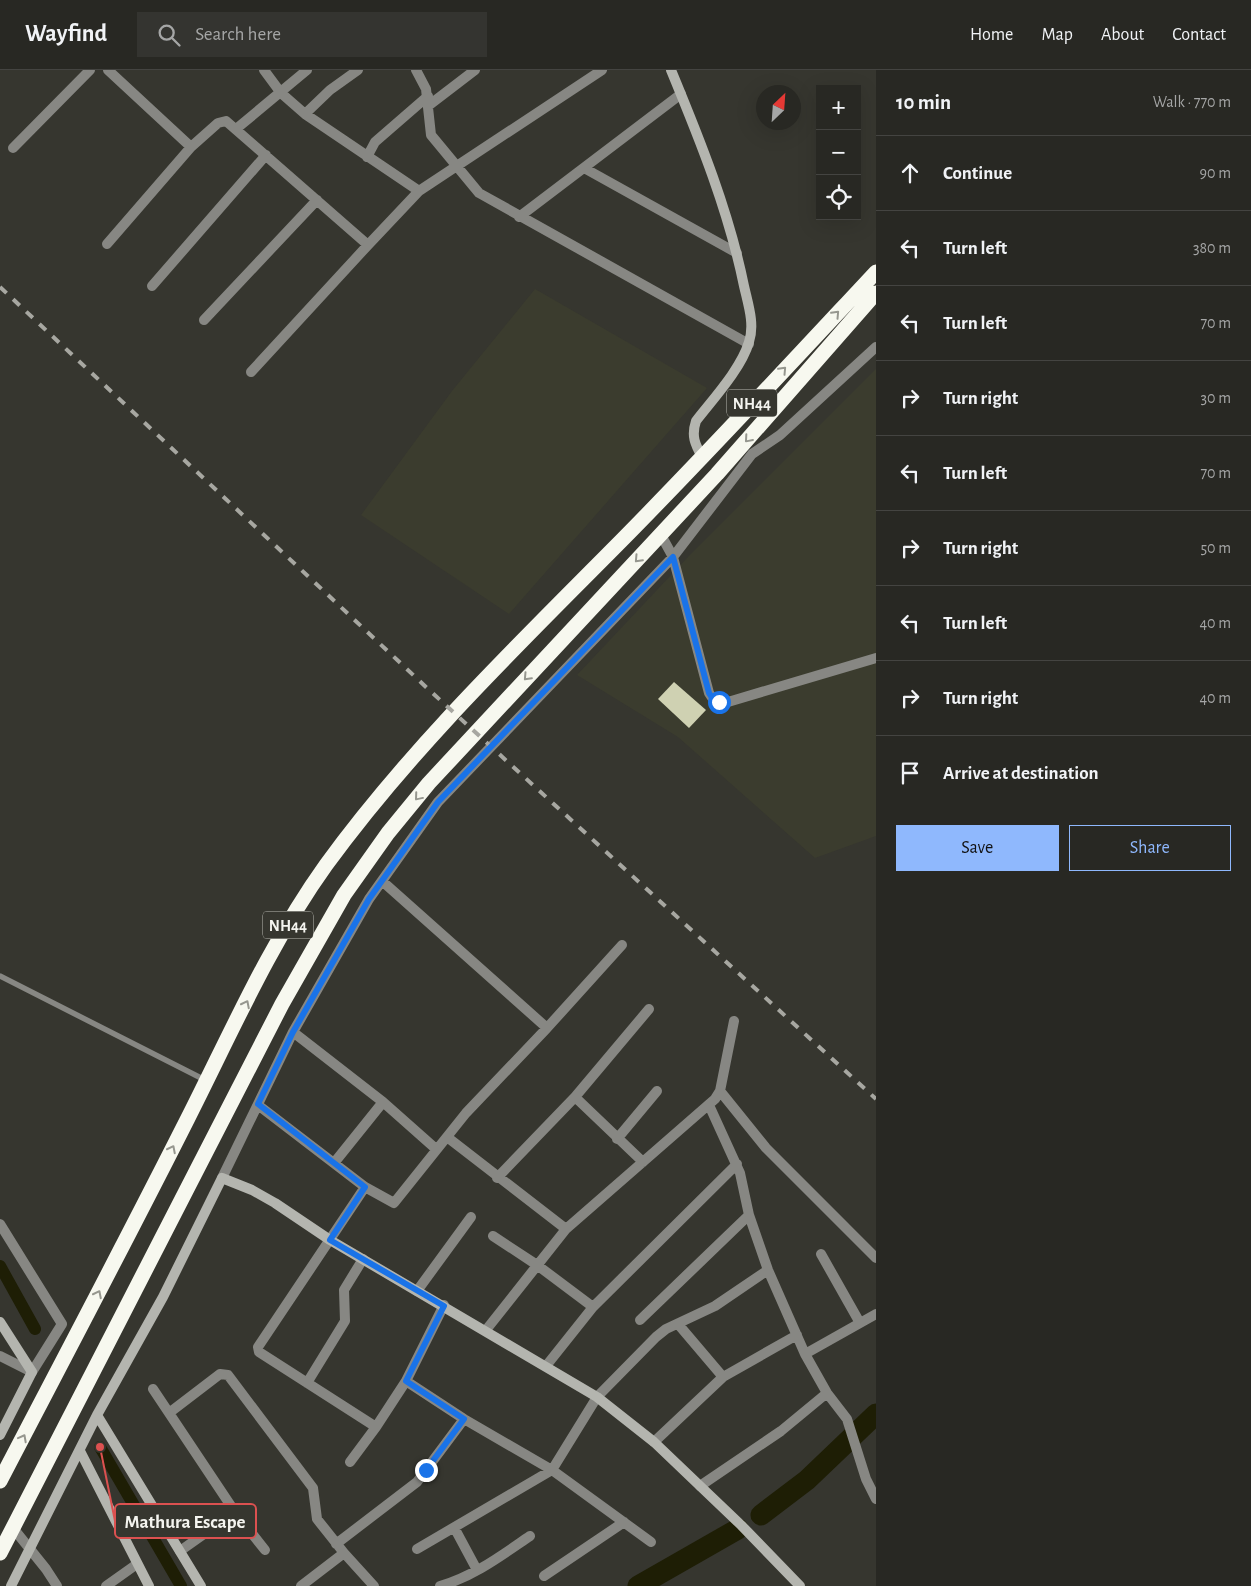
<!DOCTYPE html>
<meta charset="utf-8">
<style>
body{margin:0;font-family:"Alegreya Sans",sans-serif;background:#343430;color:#f1f3f6}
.controls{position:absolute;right:15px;top:15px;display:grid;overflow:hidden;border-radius:0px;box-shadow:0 5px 20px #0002}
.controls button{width:45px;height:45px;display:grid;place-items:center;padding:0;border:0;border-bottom:1px solid #444441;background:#282823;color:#f1f3f6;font:25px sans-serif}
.compass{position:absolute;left:756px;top:15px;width:45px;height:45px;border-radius:50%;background:#282823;box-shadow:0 5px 20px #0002;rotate:25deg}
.stop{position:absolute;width:15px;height:15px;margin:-11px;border:4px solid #1a73e8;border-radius:50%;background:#fff}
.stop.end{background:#1a73e8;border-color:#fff;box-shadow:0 1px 5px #0008}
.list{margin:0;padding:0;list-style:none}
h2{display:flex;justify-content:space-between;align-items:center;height:65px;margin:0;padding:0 20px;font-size:21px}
h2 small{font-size:16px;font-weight:400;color:#a5a6a6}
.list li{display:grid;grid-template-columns:32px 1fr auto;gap:15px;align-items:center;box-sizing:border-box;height:75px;padding:0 20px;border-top:1px solid #444441}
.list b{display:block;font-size:19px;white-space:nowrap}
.list em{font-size:16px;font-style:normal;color:#a5a6a6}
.actions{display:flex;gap:10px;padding:15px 20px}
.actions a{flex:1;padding:11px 0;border:1px solid #8fb8fd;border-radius:0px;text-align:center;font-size:18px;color:#8fb8fd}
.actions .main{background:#8fb8fd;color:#111}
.icon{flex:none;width:28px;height:28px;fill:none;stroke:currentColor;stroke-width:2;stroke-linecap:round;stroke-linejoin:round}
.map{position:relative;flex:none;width:876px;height:1516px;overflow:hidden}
header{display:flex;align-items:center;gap:30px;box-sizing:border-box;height:70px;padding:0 25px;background:#282823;border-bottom:1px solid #444441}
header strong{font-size:24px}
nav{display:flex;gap:28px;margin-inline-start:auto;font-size:18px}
.search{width:350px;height:45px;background:#343430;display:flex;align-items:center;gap:12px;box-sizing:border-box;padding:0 18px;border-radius:0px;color:#a5a6a6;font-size:19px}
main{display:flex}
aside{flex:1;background:#282823}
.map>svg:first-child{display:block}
.built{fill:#3b3c2e}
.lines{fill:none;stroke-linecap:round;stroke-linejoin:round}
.canal{stroke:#1e1e05;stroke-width:12}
.river{stroke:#1e1e05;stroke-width:21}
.building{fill:#cfd1b2}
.lane{stroke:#878783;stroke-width:5.5}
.street{stroke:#878783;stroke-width:10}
.secondary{stroke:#b4b5af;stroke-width:10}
.highway{stroke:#f7f8ef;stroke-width:15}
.rail{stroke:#a7a7a1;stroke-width:4;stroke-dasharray:9 9;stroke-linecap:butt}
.oneway{stroke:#96978f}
.route{stroke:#1a73e8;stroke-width:6}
.labels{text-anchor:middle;stroke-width:5;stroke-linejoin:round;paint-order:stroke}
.shield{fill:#36362f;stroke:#bbbbb5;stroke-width:1}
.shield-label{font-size:16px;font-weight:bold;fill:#f4f4ef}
.leader{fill:none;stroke:#dc5150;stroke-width:2}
.callout-dot{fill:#dc5150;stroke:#36362f;stroke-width:2}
.callout{fill:#36362f;stroke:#dc5150;stroke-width:2}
.callout-label{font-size:19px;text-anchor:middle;font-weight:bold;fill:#f4f4ef}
</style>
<header>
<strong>Wayfind</strong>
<div class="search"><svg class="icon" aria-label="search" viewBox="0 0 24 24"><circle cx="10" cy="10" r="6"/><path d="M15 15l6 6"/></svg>Search here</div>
<nav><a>Home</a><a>Map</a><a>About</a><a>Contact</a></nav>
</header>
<main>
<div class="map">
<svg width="876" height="1516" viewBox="0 0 876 1516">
<rect width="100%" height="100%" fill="#36362f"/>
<path class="built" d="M535,219L707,318L509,544L361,445L452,321Z
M876,299V766L815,788L678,667L577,605L688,487Z"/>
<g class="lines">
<path class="canal" d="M0,1196L35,1259
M100,1377L181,1516"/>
<path class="river" d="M761,1445L807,1410L876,1344
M638,1516L738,1459"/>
</g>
<path class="building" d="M674,612L706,640L689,658L658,629Z"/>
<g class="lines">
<path class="lane" d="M0,906L205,1010"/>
<path class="street" d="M108,0L191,77L218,53L226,51L368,175L419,121L602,0
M264,0L281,23L305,44L419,121
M416,0L426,19L431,65L479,123L749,274
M428,36L475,0
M305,44L330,20L358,0
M236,59L307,0
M13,78L90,0
M367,87L375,72L428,26
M584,98L737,183
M519,147L681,24
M107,174L191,77
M152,216L266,85
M204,250L317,130
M251,302L368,175
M661,465L673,487L709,623L713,629L728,632L876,588
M382,811L547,958
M293,962L383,1032L436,1079
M720,1021L766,1078L876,1188
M575,1027L643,1092
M258,1035L365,1117L394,1133L466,1043L547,958L622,875
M709,1035L740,1103L749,1145L768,1200L805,1284L827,1323L847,1349L866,1409L876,1429
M447,1067L566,1159
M617,1069L657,1021
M334,1093L383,1032
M222,1108L293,962L369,829L438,732L673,487L752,384L780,365L876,277
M497,1108L575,1027L649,939
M365,1117L258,1277L259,1282L376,1357
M0,1154L62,1254L32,1302L0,1286
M493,1166L537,1195L593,1237
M821,1184L860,1253
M417,1221L471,1147
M640,1250L749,1145
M678,1254L723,1307
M486,1260L566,1159L715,1029L720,1021L734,951
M805,1284L876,1244
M546,1296L593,1237L737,1094
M406,1311L464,1349L552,1400L651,1472
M307,1313L345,1251L344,1220L363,1189
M153,1319L235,1442L265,1480
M169,1343L220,1304L228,1305L313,1418L317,1449L344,1483L374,1516
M654,1372L723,1307L797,1265
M350,1392L376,1357L406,1311L444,1235
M700,1416L781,1361L827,1323
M13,1458L46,1499L57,1516
M455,1459L477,1500
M336,1474L417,1412L464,1349
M417,1479L552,1400L597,1327L656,1267L666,1259L715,1236L768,1200
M180,1481L235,1442
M544,1506L624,1452
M106,1516L137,1494
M301,1516L344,1483
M440,1516C473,1507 502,1485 530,1466"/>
<path class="secondary" d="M671,0C700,70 729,142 744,216C748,234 755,254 749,272C741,299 713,329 696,351C691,366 695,374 702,387
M0,1252L32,1302L0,1365
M97,1345L201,1516
M80,1381L149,1516
M11,1516L97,1345L163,1227L222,1108L252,1120L275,1133L330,1170L597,1327L654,1372L741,1455L800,1516"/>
<path class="highway" d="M0,1411C63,1290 127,1169 188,1048C231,963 270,873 326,795C412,677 518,575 621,471C708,383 792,292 876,202
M0,1483L282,934L344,825L388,763L429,713L717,404L876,223"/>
<path class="rail" d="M0,217L427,618L876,1029"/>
</g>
<defs><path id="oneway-chevron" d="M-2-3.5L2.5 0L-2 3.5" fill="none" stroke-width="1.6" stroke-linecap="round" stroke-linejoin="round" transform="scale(1.25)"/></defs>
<g class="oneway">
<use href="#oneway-chevron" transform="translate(836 244) rotate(-47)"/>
<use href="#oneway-chevron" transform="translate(783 300) rotate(-47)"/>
<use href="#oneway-chevron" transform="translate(748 369) rotate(131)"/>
<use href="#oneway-chevron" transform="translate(638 489) rotate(133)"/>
<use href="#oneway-chevron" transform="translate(527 607) rotate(133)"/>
<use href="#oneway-chevron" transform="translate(418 727) rotate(130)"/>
<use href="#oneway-chevron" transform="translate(246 934) rotate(-63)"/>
<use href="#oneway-chevron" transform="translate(172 1079) rotate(-63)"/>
<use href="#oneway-chevron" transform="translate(98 1224) rotate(-63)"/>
<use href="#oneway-chevron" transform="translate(23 1368) rotate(-62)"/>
</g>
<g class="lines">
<path class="route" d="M426,1400L464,1349L406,1311L444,1236L330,1170L365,1117L258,1034L293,962L369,829L438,732L673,487L709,623L713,629L719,632"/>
</g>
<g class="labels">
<g class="shield">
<rect x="727" y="319.5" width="50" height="27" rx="4"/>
<rect x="263" y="841.5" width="50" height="27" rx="4"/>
</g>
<g class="shield-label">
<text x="752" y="339">NH44</text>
<text x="288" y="861">NH44</text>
</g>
</g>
<path class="leader" d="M100 1377L115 1451"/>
<circle class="callout-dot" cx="100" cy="1377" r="5"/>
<rect class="callout" x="115" y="1434" width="141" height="34" rx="5"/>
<g class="callout-label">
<text x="185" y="1458">Mathura Escape</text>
</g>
</svg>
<div class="controls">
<button>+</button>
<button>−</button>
<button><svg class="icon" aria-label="locate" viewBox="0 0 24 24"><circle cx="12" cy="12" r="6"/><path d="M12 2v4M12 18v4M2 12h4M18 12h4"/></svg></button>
</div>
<svg class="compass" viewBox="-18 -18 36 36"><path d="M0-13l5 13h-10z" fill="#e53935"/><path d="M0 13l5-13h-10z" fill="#a5a6a6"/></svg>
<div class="stop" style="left:719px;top:632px"></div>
<div class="stop end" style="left:426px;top:1400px"></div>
</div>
<aside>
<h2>10 min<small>Walk · 770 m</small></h2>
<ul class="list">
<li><svg class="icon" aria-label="ahead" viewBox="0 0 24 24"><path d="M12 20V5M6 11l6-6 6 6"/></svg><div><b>Continue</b></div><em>90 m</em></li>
<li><svg class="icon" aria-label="left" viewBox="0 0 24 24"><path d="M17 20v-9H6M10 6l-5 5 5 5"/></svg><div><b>Turn left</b></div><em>380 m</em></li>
<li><svg class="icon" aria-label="left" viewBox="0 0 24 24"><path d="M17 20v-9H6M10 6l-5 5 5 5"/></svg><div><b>Turn left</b></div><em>70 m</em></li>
<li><svg class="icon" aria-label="right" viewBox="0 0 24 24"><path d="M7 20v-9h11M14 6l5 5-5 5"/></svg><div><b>Turn right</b></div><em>30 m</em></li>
<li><svg class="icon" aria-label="left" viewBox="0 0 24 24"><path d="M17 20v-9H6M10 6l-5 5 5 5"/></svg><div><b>Turn left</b></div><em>70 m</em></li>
<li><svg class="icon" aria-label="right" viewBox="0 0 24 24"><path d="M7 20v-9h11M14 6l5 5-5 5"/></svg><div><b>Turn right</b></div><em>50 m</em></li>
<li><svg class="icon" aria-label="left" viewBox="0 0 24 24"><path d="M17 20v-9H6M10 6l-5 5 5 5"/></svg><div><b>Turn left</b></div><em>40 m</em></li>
<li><svg class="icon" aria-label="right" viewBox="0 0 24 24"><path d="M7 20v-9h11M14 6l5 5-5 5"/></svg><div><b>Turn right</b></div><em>40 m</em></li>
<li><svg class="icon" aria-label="arrive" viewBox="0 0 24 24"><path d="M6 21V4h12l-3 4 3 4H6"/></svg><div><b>Arrive at destination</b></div></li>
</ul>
<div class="actions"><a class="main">Save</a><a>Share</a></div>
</aside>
</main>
